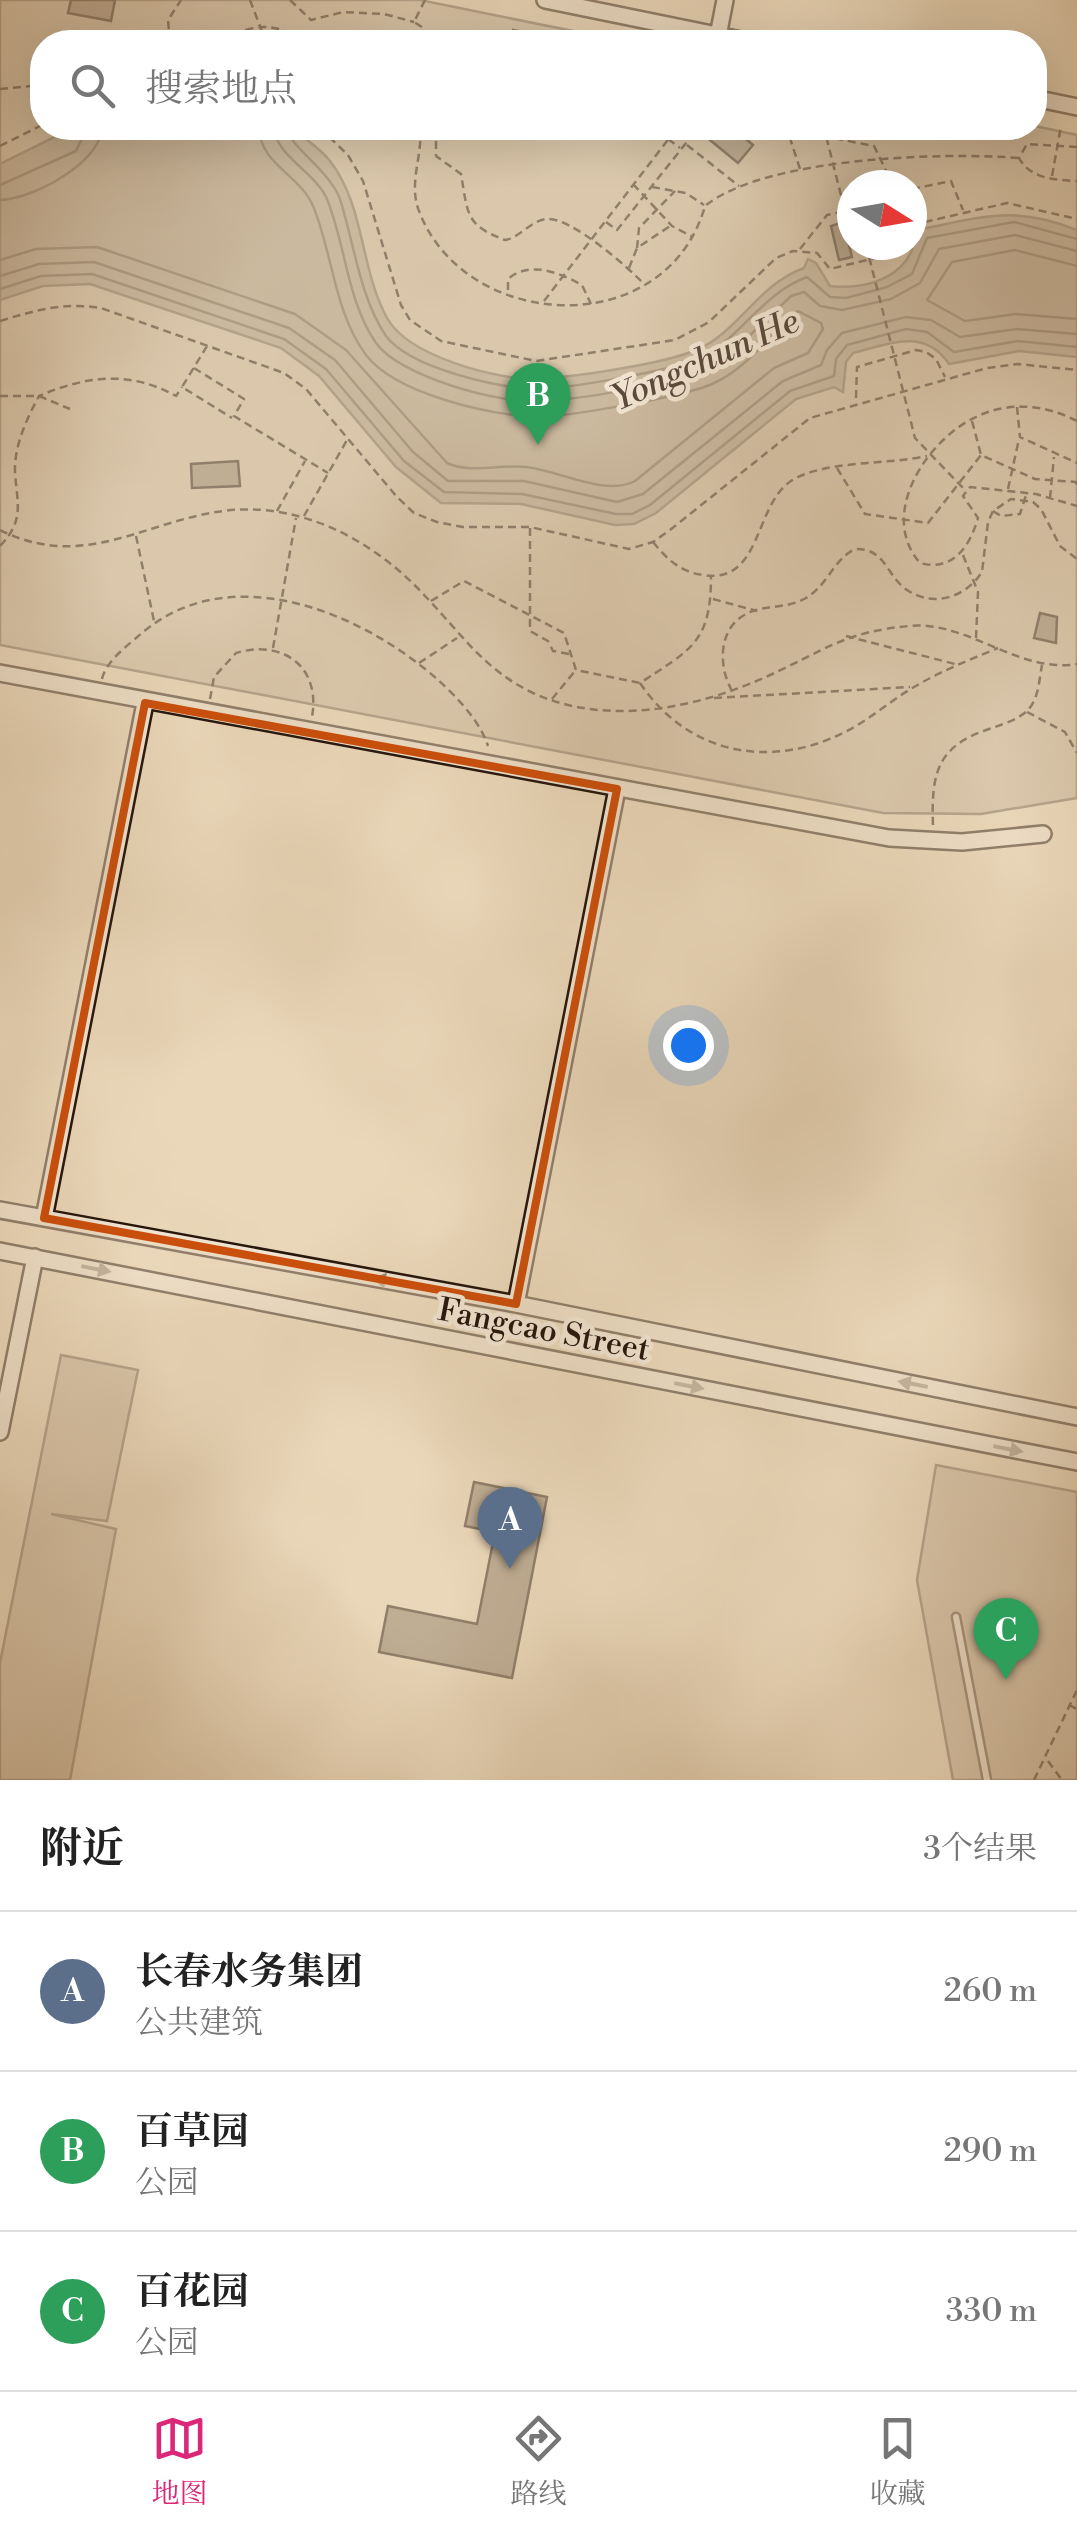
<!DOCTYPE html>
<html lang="zh">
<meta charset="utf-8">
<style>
body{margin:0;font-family:"Libre Bodoni","Noto Serif SC",serif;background:#f2f2f2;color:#222}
.compass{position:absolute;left:837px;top:170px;width:90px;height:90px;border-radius:50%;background:#fff;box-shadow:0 10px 40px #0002;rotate:101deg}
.you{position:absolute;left:688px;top:1045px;width:35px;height:35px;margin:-25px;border:8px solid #fff;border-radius:50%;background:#1a73e8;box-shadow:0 0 0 15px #1a73e833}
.badge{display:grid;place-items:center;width:65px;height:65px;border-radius:50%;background:#db2777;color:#fff;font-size:32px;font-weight:700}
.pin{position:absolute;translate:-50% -82px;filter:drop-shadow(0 2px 5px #0008)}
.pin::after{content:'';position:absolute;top:52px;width:35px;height:30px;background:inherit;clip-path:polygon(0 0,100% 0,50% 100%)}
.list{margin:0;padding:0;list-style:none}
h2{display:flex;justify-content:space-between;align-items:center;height:130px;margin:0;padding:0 40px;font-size:42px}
h2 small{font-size:32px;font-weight:400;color:#767676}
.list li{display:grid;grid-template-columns:65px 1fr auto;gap:30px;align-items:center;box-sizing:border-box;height:160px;padding:0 40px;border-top:2px solid #e0e0e0}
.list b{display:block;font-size:38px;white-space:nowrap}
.list p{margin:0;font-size:32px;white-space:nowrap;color:#767676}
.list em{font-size:32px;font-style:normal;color:#767676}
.icon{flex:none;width:55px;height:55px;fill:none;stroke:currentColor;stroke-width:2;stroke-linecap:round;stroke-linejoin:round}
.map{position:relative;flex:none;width:1077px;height:1780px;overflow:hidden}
.search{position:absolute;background:#fff;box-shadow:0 10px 40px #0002;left:30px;right:30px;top:30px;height:110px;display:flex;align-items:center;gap:25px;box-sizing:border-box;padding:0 35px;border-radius:40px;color:#767676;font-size:38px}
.sheet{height:610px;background:#fff}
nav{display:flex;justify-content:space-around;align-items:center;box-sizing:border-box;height:140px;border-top:2px solid #e0e0e0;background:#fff;font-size:28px;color:#767676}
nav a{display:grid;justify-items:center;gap:5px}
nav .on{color:#db2777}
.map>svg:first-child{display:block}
.green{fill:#c9b69c;stroke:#786654;stroke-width:2.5;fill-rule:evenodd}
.water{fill:#a7957e;stroke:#736250;stroke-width:2.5}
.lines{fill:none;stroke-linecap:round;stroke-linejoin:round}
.shore{stroke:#665645;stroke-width:2.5}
.building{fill:#8c7a66;stroke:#26160c;stroke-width:2.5}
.lane-casing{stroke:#574637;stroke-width:11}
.secondary-casing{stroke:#26160c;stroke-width:20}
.path{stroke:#26160c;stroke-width:2.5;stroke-dasharray:8 5;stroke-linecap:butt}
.lane{stroke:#f1e5d2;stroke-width:6}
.secondary{stroke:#f1e5d2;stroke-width:15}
.path-bridge{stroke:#26160c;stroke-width:2.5;stroke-dasharray:8 5;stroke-linecap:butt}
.oneway{fill:#968879}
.marked{fill:none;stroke:#cb4f0c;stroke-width:8;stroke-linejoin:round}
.labels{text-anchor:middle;stroke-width:9;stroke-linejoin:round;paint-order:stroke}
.street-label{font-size:32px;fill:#26160c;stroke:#f1e5d2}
.water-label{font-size:35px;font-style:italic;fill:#5a493a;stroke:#f1e5d2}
</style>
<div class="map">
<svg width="1077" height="1780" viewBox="0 0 1077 1780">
<rect width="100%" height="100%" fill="#ead7b9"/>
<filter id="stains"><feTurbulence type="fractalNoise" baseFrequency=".002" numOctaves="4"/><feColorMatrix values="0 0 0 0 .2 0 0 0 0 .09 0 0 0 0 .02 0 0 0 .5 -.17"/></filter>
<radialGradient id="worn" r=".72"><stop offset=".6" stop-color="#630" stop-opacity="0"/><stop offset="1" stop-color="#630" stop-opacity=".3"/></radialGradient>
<path class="green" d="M0,0H420L627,42H42V128L1035,126L1077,135V798L981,814L883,813L0,645ZM852,185H912V245H852Z
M61,1355L138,1370L107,1521L51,1514L116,1529L70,1780H0V1663Z
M936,1465L1077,1492V1780H953L917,1580Z"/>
<path class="water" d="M73,128L295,130C306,140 321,149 330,161C365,206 360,269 387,318C408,356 496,380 538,379C573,377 664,364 696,350C738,333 757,285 804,268L808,259L816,263L830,286C869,291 916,274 915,230C982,218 1011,204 1077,230V357L1019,351L949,364C924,327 889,344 853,353L846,362L843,392L834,387L796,399L656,513L634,524L615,525L521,504L441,503L396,467L319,376L281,348L90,284L43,286L0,300V164Z"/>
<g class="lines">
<path class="shore" d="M274,128C276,156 315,172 327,199C346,246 347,301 376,343C399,376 499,404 538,401C588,399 656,386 703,371L725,359L791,296L804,292L820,306L842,310L891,299L920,283L939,249L1015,235L1077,251
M287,128C288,145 330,171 340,199C354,243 360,298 386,336C410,368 495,387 534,389C567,390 666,370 699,360C740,338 763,293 807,277L830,297L846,298L887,287L912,274L927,238L1014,222L1077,239
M0,185L76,151L87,128
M0,200C33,199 100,163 102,128
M0,260L36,249L97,247L295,314L346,350L447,463C471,474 500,464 526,467C558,470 606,497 635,481L774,368L808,353L823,329L821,323L798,311C770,334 747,369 712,384C686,396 562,418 534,417C487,414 396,394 366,355C334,312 333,254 313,206C300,175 260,164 259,128
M1077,266L1015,250L952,262L927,300L965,321L1016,314L1077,319
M0,276L39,264L94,262L289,328L335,360L413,452L448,481H524L617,502L643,494L783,381L821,365L827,350L842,333L906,317L931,320L960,337L1017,329L1077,334
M0,289L41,276L92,274L284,339L326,369L404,461L444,492L522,494L616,514H632L650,505L790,391L834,376L836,359L847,345L906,329L927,332L954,352L1018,341L1077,347"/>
</g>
<path class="building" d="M71,0H115L111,21L68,13Z
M513,30L550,37V42H510Z
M721,128H733L753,145L738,163L710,140Z
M843,222L852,257L839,260L831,226Z
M238,461L240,486L192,488L191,464Z
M1040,613L1057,617L1056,643L1034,638Z
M474,1482L547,1497L512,1678L379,1652L388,1606L477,1624L495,1532L465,1526Z"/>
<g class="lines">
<defs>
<path id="lane" d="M956,1617L987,1780"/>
<path id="secondary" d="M545,0L751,42
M718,36L725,0
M1034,98L1077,107
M0,673L889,838L962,842L1043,834
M0,1210L516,1304L1077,1417
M44,1218L145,703
M0,1251L1077,1462
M516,1304L617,789
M0,1432L35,1257"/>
</defs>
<use href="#lane" class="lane-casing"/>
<use href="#secondary" class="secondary-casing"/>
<path class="path" d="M250,0L266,42
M290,0L311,20L343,12L384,14L414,22
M425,0L414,22L425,29L431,42
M170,42L168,20L181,0
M240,42L246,30C268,23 287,29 304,42
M0,89L42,85
M320,128L348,155L363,181L401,305L410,320L441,341L536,361L675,340L709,322L776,258L793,251L817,253L830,269L908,250L909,245
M420,128C423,156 408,183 419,211C465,332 666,343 705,206C765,157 944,152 1019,158
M436,128V156L461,174C468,214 465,225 505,240C521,237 531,220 547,219C571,217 628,267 645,285
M668,139L680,148
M687,145L739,186
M0,146L42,125
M1077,147L1027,144L1019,158C1030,179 1056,180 1077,181
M800,169L787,129L874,146L893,185
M1052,176L1061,126
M633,184L672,226L693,237
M652,187L686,193L704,205
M912,189L951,181L963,210
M606,222L617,230L698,128
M912,225L1007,203L1077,219
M866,245L915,438L964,489
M637,248L639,228L675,191
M800,249L827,215L845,211L824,128
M629,268L637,248L670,226
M508,290V279C530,260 560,273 582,285L591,304
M544,301L677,128
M0,321C36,310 64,302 101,308L284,373L306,389L397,497L414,513L437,522L463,527H530L629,549L653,542L670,530L810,418L987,368L1018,364L1077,370
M207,346L182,387L232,418
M194,368L244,399L234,416L328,473
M0,396H39L70,409
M856,398L857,367L916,350L926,352L936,359L945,377
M1017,407L1020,437L1077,463
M972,421L981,455L1035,479L1076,482L1077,490
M1077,421C1046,405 1011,401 978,416C928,438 877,514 920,563C953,572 970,546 978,518L963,496L970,487L1036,494L1077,506
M837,468L865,514L928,523L981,455
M1008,489L1019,439
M1050,498L1054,457
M277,511L305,461
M993,511L1001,516L1020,514L1026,495
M304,516L347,440
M530,528V631L548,641L553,651L569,654
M0,530C100,580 169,497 272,511C333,519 387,554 427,598C463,636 485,670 533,693C607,727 698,708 768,676C825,650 844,632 909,626C967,620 1019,674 1077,664
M136,536L154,621
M653,542C667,559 680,572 703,575C762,585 754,505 791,481C824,460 887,465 927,456
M0,546C25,520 17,504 15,472C14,446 27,418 39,396C86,376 129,370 176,396L182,387
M963,555L978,592L976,639
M713,599L757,611
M431,601L464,581L564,633L576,670L640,683C690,650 711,643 711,577
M846,636L955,664
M273,648L296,518
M419,663L457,638
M102,679C106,661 128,645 142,633C230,558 361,612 437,679C456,696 480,721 488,746
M640,683C687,753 768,770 843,733C868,721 890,701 914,687C941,671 969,660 998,648
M714,698L910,687
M210,699L214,677L236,653C282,639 321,666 312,717
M552,699L575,671
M1027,712L1065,732L1077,753
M933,825C931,771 938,745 992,728C1004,724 1019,719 1028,710C1039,698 1039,680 1042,665
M1069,1705L1077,1709
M1048,1761L1062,1780
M1034,1780L1077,1690"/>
<use href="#lane" class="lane"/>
<use href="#secondary" class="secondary"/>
<path class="path-bridge" d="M732,691C717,664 718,623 753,611C771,605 789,608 806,598C828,585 833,560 855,549C886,548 886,576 907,590C934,608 966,597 982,572L988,522L993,511L1011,499L1033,502L1041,509L1060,546L1077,559"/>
</g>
<defs><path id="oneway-solid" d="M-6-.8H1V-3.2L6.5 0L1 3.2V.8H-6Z" transform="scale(2.5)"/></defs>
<g class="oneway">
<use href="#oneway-solid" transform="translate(96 1269) rotate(11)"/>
<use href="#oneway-solid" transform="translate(388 1281) rotate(-170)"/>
<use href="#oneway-solid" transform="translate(913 1384) rotate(-169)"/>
<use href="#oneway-solid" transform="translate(689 1386) rotate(11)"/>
<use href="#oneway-solid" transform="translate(1008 1449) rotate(11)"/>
</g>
<path d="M0 0H1077V1780H0ZM145,703L617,789L516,1304L44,1218Z" fill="#ead7b9" fill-opacity=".55" fill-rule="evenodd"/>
<path class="marked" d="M145,703L617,789L516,1304L44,1218Z"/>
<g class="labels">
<g class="street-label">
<text transform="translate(544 1329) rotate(11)" y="11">Fangcao Street</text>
</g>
<g class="water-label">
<text transform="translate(705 359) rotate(-24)" y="12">Yongchun He</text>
</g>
</g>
<rect width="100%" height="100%" filter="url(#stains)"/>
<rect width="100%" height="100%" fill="url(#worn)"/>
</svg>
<svg class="compass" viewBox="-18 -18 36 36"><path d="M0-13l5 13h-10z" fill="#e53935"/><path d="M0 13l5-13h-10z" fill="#767676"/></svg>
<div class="you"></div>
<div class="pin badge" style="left:510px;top:1569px;background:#5c6f8a">A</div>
<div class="pin badge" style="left:538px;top:445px;background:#2e9e5b">B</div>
<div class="pin badge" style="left:1006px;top:1680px;background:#2e9e5b">C</div>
<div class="search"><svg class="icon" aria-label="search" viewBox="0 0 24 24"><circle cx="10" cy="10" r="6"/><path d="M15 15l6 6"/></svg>搜索地点</div>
</div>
<section class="sheet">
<h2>附近<small>3个结果</small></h2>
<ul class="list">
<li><span class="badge" style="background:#5c6f8a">A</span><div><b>长春水务集团</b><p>公共建筑</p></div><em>260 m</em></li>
<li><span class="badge" style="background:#2e9e5b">B</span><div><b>百草园</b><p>公园</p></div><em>290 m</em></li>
<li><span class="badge" style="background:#2e9e5b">C</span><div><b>百花园</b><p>公园</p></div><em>330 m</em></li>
</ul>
</section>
<nav>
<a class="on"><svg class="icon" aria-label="map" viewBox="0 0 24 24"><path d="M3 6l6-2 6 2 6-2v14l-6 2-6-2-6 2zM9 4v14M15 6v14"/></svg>地图</a>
<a><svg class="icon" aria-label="directions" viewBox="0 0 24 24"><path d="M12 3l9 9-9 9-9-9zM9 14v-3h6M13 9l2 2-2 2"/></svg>路线</a>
<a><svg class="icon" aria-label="saved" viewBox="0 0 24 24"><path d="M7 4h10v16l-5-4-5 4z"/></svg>收藏</a>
</nav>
